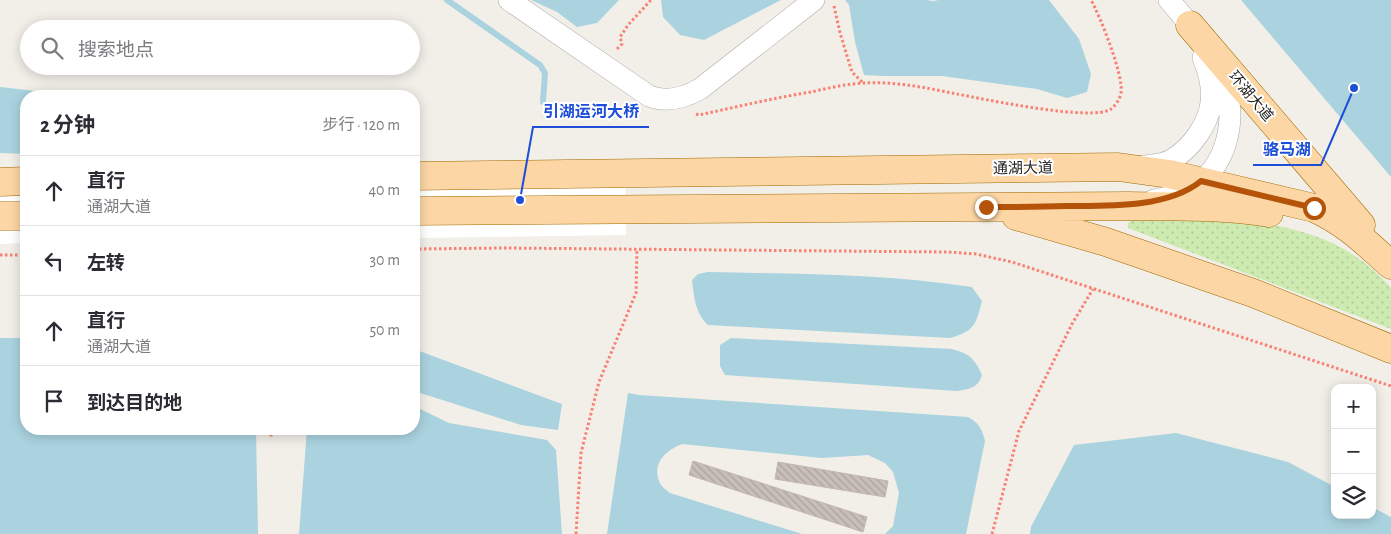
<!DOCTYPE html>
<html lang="zh">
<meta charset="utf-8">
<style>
body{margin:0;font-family:"Alegreya Sans","Noto Sans SC",sans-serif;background:#f7f7f7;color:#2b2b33}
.controls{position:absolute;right:15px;bottom:15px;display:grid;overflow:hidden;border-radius:10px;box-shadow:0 2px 12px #0003}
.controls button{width:45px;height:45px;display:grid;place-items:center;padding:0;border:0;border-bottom:1px solid #e1e1e2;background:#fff;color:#2b2b33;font:25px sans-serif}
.stop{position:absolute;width:15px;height:15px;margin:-11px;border:4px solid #b45309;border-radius:50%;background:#fff}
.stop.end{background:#b45309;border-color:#fff;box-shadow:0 1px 5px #0008}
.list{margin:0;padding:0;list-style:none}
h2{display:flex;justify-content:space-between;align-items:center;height:65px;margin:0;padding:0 20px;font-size:21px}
h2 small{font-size:16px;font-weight:400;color:#7c7c81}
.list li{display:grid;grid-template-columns:32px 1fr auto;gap:15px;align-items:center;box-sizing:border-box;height:70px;padding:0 20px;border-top:1px solid #e1e1e2}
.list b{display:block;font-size:19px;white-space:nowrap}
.list p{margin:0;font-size:16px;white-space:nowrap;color:#7c7c81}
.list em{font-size:16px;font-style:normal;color:#7c7c81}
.icon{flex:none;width:28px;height:28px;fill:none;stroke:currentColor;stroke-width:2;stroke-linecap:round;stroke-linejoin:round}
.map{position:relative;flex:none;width:1391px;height:534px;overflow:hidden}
.search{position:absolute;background:#fff;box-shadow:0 2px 12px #0003;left:20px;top:20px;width:400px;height:55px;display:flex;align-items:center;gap:12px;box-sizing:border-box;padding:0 18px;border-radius:28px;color:#7c7c81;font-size:19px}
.panel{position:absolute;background:#fff;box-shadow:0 2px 12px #0003;left:20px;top:90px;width:400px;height:345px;border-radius:20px}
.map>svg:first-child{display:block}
.grass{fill:url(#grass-dots)}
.water{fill:#aad3df}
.pier{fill:#fff}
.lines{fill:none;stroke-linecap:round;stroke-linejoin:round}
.stream{stroke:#aad3df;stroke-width:6}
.building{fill:url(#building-back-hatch);stroke:#c4b6ab}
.minor-casing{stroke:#a9a9a9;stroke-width:22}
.major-casing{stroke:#a06b00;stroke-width:29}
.path{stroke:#fa8072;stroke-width:3;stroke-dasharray:2.5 2.5;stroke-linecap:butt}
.minor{stroke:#fff;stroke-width:21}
.major{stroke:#fcd6a4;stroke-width:28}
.route{stroke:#b45309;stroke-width:6}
.labels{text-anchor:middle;stroke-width:4;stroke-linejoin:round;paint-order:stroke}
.street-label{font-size:15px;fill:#222;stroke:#fff}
.leader{fill:none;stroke:#1d4ed8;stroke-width:2}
.callout-dot{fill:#1d4ed8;stroke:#fff;stroke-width:2}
.callout-label{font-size:16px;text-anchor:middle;font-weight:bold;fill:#1d4ed8;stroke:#fff;stroke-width:4;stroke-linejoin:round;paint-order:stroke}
</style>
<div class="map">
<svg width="1391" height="534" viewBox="0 0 1391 534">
<defs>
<pattern id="grass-dots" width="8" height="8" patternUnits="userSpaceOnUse" patternTransform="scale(1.25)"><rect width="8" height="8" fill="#cdebb0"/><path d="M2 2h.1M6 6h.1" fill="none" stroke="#b0c997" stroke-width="1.8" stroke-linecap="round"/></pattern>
<pattern id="building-back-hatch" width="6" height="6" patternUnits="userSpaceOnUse" patternTransform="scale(1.25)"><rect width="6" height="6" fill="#c7bfb8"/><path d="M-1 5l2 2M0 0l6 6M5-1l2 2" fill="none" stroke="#aba49e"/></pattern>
</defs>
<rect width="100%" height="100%" fill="#f2efe9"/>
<path class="grass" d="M1134,219C1225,219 1326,212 1391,288V329L1128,228V223Z"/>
<path class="water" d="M531,0H619L597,23L577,27L557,12Z
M661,0H781L704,40L680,35L663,17Z
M845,0H926L933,1L939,0H1049L1079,39L1091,74L1087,92L1067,98L1037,89L942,76H884L864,75L855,42L849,5Z
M1241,0H1391V177Z
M0,87L81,96H26V154L0,153Z
M708,272C796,274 885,274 972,287L982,301C976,324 975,331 950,338L708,325C695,313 694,297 692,280L698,274Z
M0,338H26V429H256L258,534H0Z
M731,338L952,349C969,354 974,357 982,375C978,388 970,389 957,391L725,375L720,366V345Z
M414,349L562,404L558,430L521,425L414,391Z
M628,393L639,395L968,417C979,423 982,429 985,441L966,534H885L893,526L899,493L893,472L885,463L868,455L822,458L682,444C667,450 652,462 659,481C660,485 666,490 670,493L802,534H607Z
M414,406L449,423L547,440L556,450L562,534H299L307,429H414Z
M1176,433L1288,462L1335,487V515H1372V507L1391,517V534H1030L1031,527L1074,445Z"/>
<path class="pier" d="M625,163L626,235L414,238V165Z
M0,170H26V243L0,244Z"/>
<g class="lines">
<path class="stream" d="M447,0L540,65L545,73L543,102"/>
</g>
<path class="building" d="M693,461L867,517L863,532L689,475Z
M778,462L888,481L885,497L775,479Z"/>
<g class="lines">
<defs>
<path id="minor" d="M509,0L649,96C667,103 684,98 700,89L814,0
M1169,0L1190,25L1198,37
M1143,166C1153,165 1164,165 1173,159C1191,148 1208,125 1211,103C1213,88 1209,72 1203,58
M1154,200C1168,197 1183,195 1194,187C1234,160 1240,101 1215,62"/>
<path id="major" d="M1190,25L1361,225
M414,176L1118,167L1169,174L1314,208C1347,223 1365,242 1391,265
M0,182L26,181
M414,211L1128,206C1175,207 1223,205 1269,213
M0,216H26
M1016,216L1106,242L1253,293L1391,349"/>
</defs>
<use href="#minor" class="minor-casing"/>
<use href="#major" class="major-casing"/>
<path class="path" d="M834,6L840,33L852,72L863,83
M617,49L622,44L620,37L628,25L651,0
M696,114L699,115C736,107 774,98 811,92C828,88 846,84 863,83C895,81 927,88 957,94C983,99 1093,122 1111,109C1115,106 1120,99 1121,93C1124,76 1100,16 1091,0
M414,249L504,248L948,252L976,254L1012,262L1391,386
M0,255H26
M271,429V439
M576,534L581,453L599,382L636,293L637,249
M992,534L1019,431L1072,324L1093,289"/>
<use href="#minor" class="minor"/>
<use href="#major" class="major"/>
</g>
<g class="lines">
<path class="route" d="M986,207C1013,207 1040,207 1067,206C1108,206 1168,208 1201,181L1314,208"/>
</g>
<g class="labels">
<g class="street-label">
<text transform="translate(1251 96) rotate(50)" y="5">环湖大道</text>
<text transform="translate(1023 168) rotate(-1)" y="5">通湖大道</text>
</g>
</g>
<path class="leader" d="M520 200L533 127H649M1354 88L1321 165H1253"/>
<g class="callout-dot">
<circle cx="520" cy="200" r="5"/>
<circle cx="1354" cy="88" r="5"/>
</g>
<g class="callout-label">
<text x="591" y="117">引湖运河大桥</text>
<text x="1287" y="155">骆马湖</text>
</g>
</svg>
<div class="controls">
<button>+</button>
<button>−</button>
<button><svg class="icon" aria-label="layers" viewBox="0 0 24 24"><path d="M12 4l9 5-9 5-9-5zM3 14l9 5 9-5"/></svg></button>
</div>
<div class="stop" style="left:1314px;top:208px"></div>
<div class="stop end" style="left:986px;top:207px"></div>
<div class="search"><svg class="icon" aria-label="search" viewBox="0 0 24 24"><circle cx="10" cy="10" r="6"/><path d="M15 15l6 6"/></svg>搜索地点</div>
<section class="panel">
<h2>2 分钟<small>步行 · 120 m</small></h2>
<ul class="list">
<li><svg class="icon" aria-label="ahead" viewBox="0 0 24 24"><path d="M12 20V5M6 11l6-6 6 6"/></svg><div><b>直行</b><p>通湖大道</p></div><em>40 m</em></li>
<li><svg class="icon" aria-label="left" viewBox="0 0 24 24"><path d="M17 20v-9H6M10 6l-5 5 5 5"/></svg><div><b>左转</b></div><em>30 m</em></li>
<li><svg class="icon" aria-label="ahead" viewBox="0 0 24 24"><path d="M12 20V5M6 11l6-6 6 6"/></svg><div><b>直行</b><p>通湖大道</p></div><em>50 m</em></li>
<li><svg class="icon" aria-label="arrive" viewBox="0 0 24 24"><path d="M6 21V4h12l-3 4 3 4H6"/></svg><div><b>到达目的地</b></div></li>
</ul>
</section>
</div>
